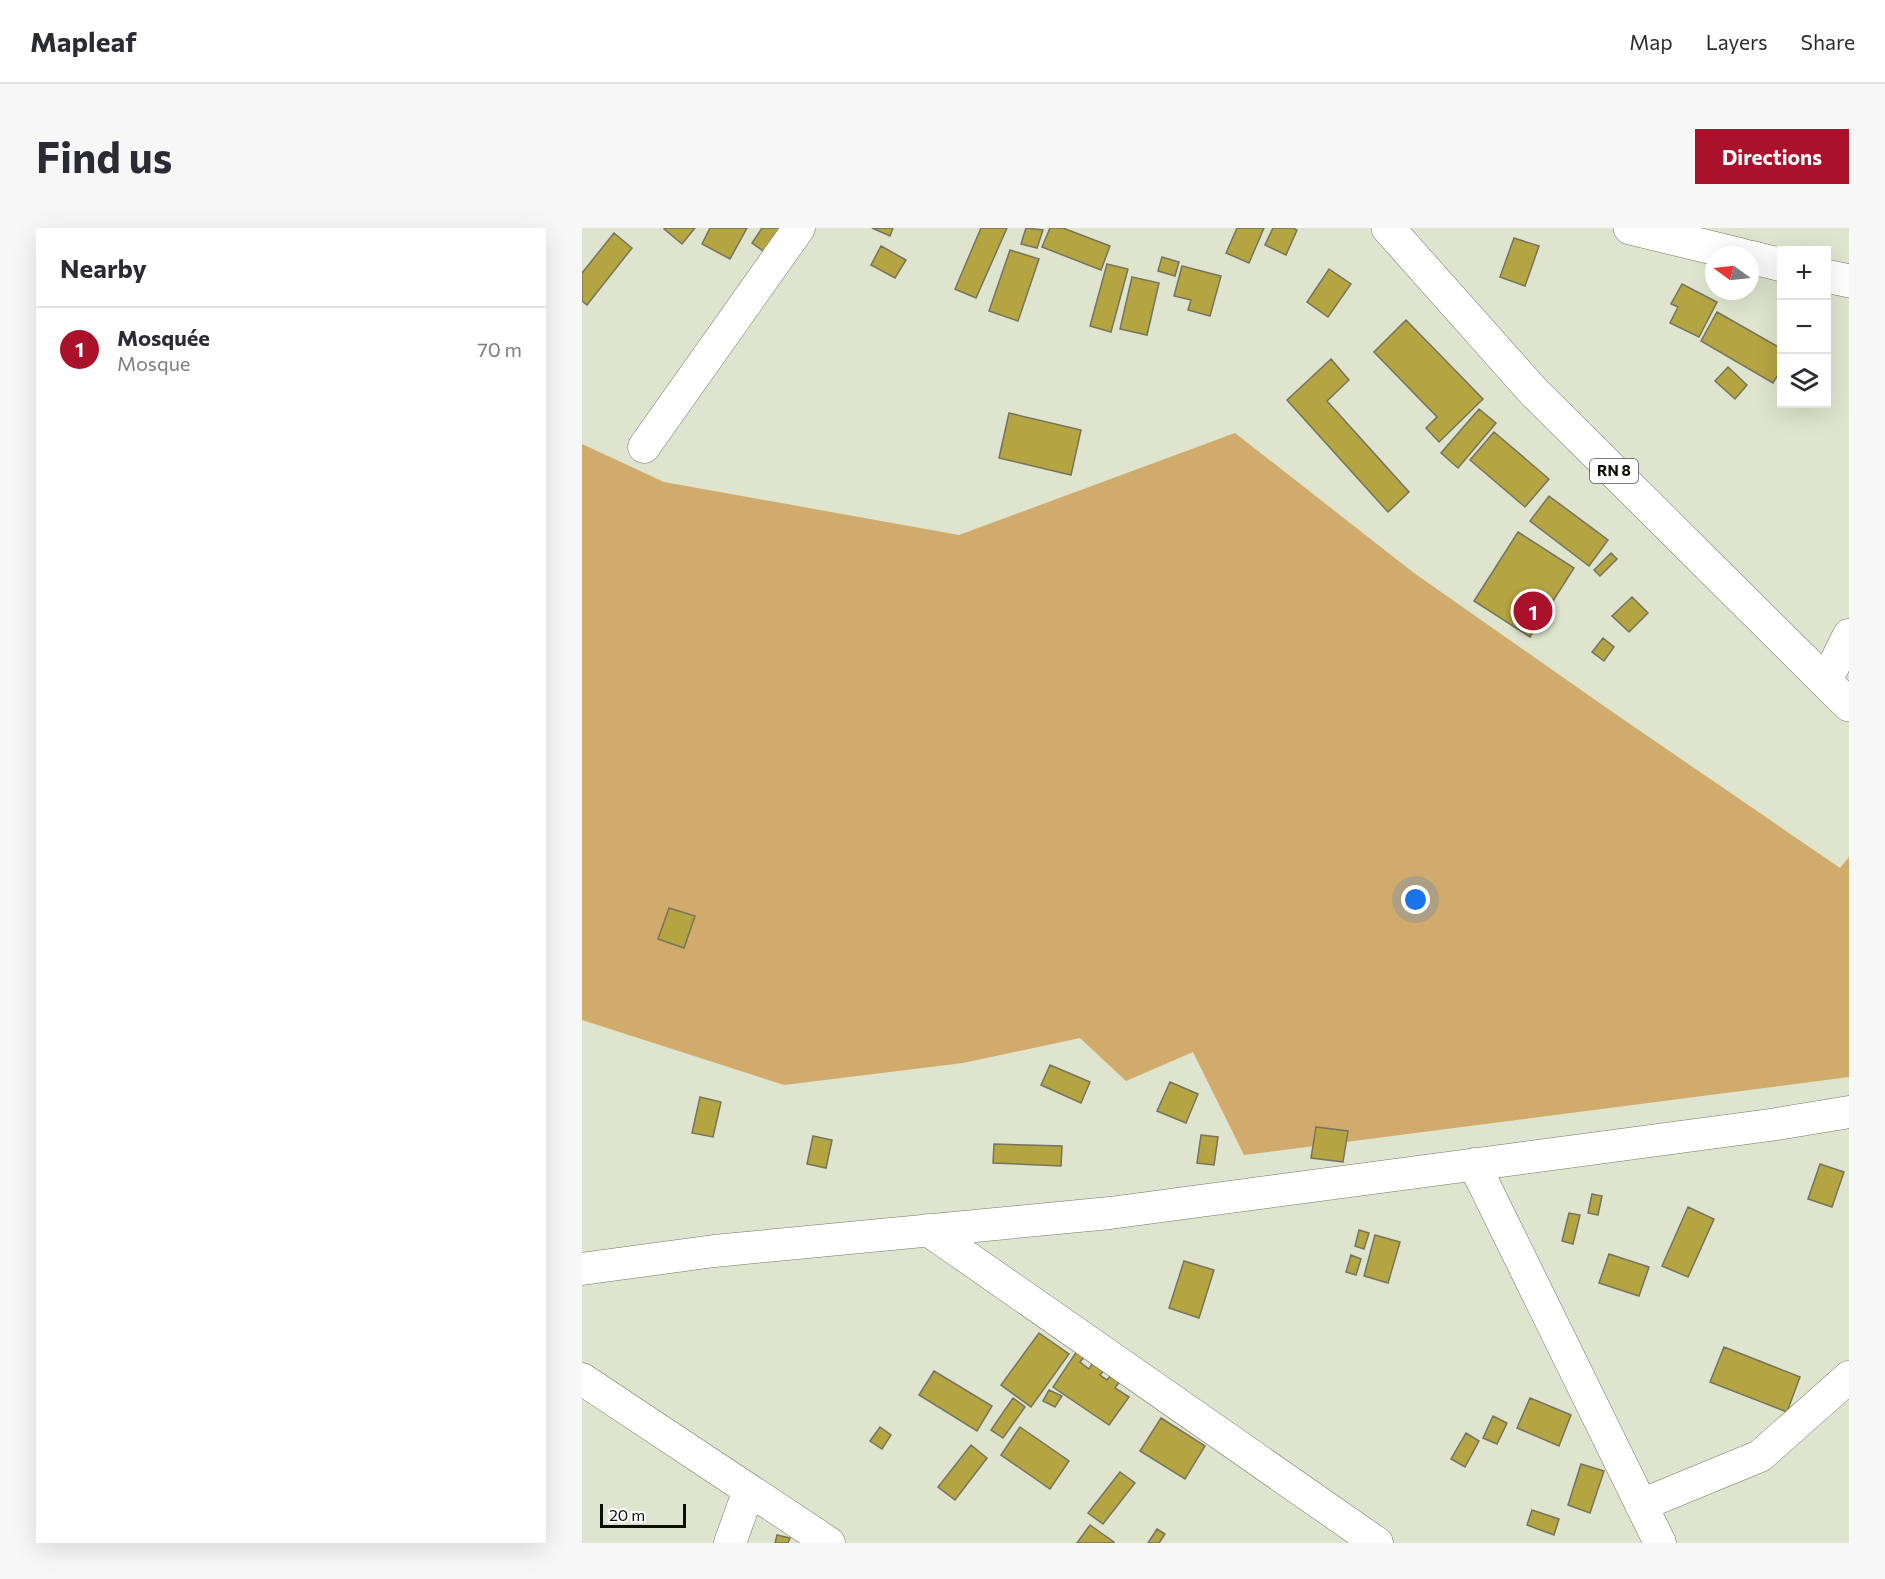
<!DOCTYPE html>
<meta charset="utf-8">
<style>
body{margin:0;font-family:Commissioner,sans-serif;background:#f7f7f7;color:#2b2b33}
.controls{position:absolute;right:18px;top:18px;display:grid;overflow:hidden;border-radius:0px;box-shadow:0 6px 24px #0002}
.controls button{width:54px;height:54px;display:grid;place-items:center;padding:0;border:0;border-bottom:2px solid #e1e1e2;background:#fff;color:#2b2b33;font:30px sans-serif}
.compass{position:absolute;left:1123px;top:18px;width:54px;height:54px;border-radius:50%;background:#fff;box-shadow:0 6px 24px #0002;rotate:285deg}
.scale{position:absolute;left:18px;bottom:15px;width:86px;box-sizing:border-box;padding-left:6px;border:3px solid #0d0e07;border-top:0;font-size:16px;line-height:21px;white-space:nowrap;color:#0d0e07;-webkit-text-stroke:4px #fff;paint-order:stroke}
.you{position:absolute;left:834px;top:672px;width:21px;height:21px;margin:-15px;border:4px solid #fff;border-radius:50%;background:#1a73e8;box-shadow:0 0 0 9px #1a73e833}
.badge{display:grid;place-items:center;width:39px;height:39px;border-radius:50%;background:#a9122a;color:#fff;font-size:20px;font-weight:700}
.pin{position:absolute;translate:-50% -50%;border:3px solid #fff;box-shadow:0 2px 6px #0006}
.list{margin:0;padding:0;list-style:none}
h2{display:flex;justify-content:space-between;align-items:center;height:78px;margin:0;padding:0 24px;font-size:26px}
h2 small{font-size:20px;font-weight:400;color:#7c7c81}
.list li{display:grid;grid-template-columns:39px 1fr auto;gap:18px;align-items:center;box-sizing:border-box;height:84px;padding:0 24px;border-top:2px solid #e1e1e2}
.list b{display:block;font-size:22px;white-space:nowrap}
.list p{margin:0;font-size:20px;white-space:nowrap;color:#7c7c81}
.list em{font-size:20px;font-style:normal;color:#7c7c81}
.icon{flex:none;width:33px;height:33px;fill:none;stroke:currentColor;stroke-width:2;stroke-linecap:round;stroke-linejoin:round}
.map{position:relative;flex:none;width:1267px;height:1315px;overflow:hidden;border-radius:0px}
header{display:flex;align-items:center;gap:36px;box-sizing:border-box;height:84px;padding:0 30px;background:#fff;border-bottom:2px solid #e1e1e2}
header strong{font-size:28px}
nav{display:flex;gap:33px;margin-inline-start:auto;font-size:21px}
.intro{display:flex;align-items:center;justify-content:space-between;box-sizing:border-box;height:144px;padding:0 36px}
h1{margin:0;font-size:42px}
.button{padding:15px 27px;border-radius:0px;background:#a9122a;color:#fff;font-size:21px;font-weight:700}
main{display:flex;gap:36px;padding:0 36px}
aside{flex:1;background:#fff;border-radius:0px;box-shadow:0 6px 24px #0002}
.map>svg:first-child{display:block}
.green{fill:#d1ab6b}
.building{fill:#b5a442;stroke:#76735e;stroke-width:1.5}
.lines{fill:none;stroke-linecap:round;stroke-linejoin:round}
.minor-casing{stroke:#737864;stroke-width:33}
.tertiary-casing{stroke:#737864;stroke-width:34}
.primary-casing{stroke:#737864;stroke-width:34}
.minor{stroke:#fff;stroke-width:32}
.tertiary{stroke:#fff;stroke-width:33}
.primary{stroke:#fff;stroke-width:33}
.labels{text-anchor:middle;stroke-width:6;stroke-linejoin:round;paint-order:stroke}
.shield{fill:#fff;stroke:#565651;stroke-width:1.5}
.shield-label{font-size:15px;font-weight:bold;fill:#0d0e07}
</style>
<header>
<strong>Mapleaf</strong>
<nav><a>Map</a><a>Layers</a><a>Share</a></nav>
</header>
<div class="intro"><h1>Find us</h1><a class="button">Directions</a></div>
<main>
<aside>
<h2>Nearby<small></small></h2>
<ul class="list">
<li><span class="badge">1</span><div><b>Mosquée</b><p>Mosque</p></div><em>70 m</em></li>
</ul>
</aside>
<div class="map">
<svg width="1267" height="1315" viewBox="0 0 1267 1315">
<rect width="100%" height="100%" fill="#dee4cd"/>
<path class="green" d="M653,205L832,345L1029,483L1258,640L1267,629V849L662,927L611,824L544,853L498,810L381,835L202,857L0,792V216L82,254L377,307Z"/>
<path class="building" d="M83,0H113L100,16L82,1Z
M128,0H165L148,31L120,16Z
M180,0H208L188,28L170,15Z
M290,0H311L308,8Z
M399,0H425L394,70L373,61Z
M444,0L461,2L455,20L439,16Z
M468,0H481L528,18L519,42L460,19Z
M655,0H682L667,35L644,25Z
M691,0H711L715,2L704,27L683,17Z
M32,5L50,20L5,77L0,73V45Z
M932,10L957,18L943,58L918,49Z
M299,18L324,32L313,50L289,37Z
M428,22L457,31L436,93L407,83Z
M580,29L597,34L593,48L576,43Z
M525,36L546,41L529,104L508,98Z
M600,38L639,48L628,88L606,82L609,72L592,68Z
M747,41L769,56L746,89L725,74Z
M550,49L577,55L565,107L538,101Z
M1100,56L1135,74L1117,109L1088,95L1096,79L1089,76Z
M1135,84L1200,121V140L1191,155L1119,113Z
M824,92L901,171L857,214L844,200L855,189L792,124Z
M749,131L767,152L745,173L827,264L806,284L705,172Z
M1146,139L1165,157L1153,171L1133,153Z
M897,181L914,195L876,240L859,225Z
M427,185L499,202L489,247L417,230Z
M912,204L967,251L943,279L888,232Z
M967,268L1026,312L1007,338L948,293Z
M936,304L992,340L948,409L892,373Z
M1029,325L1035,331L1018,348L1012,342Z
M1050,369L1066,385L1047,404L1030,388Z
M1021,410L1032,419L1022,433L1010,424Z
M87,680L113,688L102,720L76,711Z
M468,837L508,854L499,875L459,857Z
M588,854L616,866L604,895L575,883Z
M118,869L139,874L131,909L110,905Z
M734,899L766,903L761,934L729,930Z
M619,907L636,909L632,937L615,935Z
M231,908L250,912L244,940L225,936Z
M412,916L480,918L479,938L411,935Z
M1238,936L1262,944L1250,979L1226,971Z
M1010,966L1020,968L1016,987L1006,985Z
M1106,979L1132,991L1106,1049L1080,1038Z
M987,985L998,987L991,1016L980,1013Z
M777,1002L787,1005L782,1021L773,1018Z
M793,1007L818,1014L806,1055L782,1048Z
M1027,1026L1067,1039L1057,1068L1017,1055Z
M769,1027L779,1031L774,1047L764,1044Z
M602,1033L632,1042L617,1090L587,1080Z
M457,1105L487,1126L449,1179L419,1157Z
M1142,1119L1218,1149L1205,1184L1128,1154Z
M495,1123L502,1129L498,1134L507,1141L511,1134L522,1142L518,1147L525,1152L529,1147L538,1153L533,1160L547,1169L527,1197L471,1159Z
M352,1143L410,1178L395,1203L337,1167Z
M467,1162L480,1168L473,1179L461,1173Z
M431,1170L443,1179L421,1210L409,1202Z
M948,1170L989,1187L977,1218L935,1200Z
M911,1188L925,1195L915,1216L901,1210Z
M579,1190L623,1218L603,1251L558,1223Z
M298,1199L309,1207L300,1221L288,1213Z
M438,1199L487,1233L468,1261L419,1227Z
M884,1205L897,1213L883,1239L869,1231Z
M389,1217L405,1230L373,1272L356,1259Z
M999,1236L1022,1243L1008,1285L986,1277Z
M538,1244L553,1255L521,1296L506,1285Z
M950,1282L977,1291L972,1307L945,1297Z
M508,1297L532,1314L531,1315H495Z
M575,1301L583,1306L577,1315H566Z
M195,1307L208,1310L206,1315H193Z"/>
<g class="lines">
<defs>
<path id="minor" d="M62,219L217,0
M1244,453L1267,407
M892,936L1078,1315
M346,1002L795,1315
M0,1041L132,1023L528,985L1188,897L1267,884
M0,1151L247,1315
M1059,1277L1178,1228L1267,1149
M148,1315L167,1262"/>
<path id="tertiary" d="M1048,0L1160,27
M1168,29L1200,37
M1244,48L1267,53"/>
<path id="primary" d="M806,0L951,163L1267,477"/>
</defs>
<use href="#minor" class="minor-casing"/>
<use href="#tertiary" class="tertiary-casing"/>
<use href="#primary" class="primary-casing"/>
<use href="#minor" class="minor"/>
<use href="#tertiary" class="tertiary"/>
<use href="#primary" class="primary"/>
</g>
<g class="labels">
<rect class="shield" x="1008" y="231" width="48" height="24" rx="4.5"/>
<g class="shield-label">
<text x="1032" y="248">RN 8</text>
</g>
</g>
</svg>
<div class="controls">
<button>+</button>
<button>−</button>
<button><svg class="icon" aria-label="layers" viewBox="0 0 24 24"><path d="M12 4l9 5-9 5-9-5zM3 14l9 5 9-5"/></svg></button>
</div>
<svg class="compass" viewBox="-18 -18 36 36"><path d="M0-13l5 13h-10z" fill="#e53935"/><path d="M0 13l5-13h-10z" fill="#7c7c81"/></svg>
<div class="scale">20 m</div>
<div class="you"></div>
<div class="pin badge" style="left:951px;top:383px">1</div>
</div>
</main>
